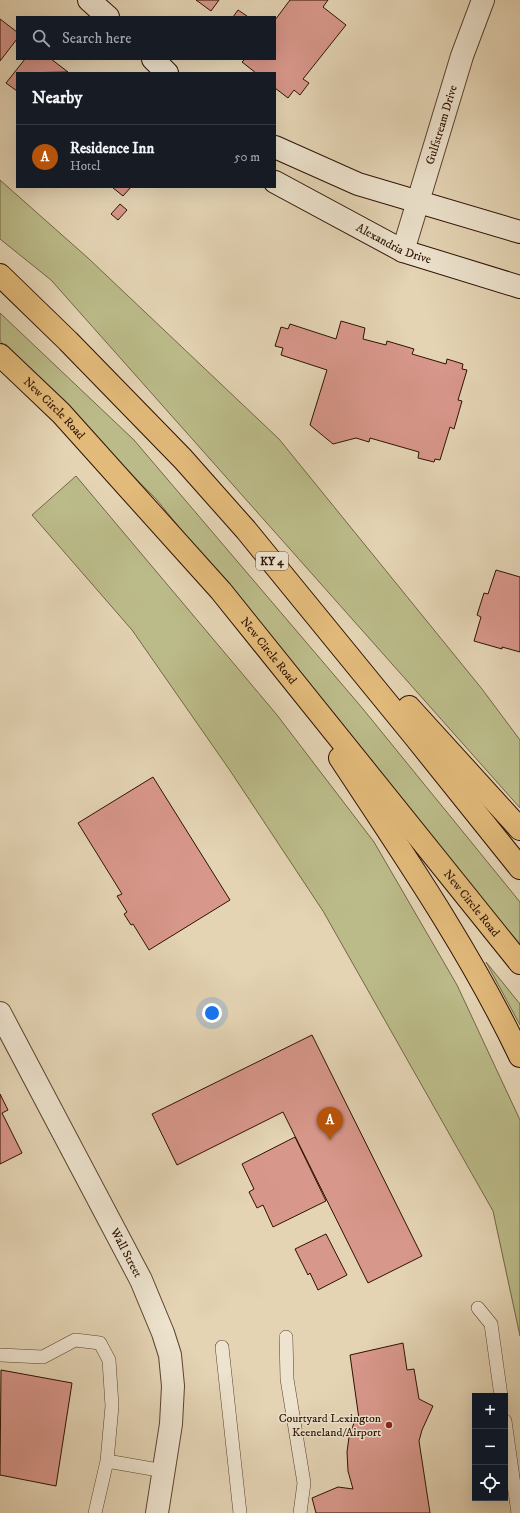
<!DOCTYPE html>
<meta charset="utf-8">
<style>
body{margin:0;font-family:"IM FELL DW Pica",serif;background:#20242c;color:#f1f3f6}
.controls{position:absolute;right:12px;bottom:12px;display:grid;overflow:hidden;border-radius:0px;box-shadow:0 4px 16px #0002}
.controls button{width:36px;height:36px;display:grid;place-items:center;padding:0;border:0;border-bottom:1px solid #363941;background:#171b24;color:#f1f3f6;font:20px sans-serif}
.you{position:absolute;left:212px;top:1013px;width:14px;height:14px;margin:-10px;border:3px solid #fff;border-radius:50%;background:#1a73e8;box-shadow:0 0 0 6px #1a73e833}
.badge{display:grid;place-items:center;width:26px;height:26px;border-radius:50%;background:#b45309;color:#fff;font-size:13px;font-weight:700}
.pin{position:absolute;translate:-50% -33px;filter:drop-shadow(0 1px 2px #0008)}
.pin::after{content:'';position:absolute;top:21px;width:14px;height:12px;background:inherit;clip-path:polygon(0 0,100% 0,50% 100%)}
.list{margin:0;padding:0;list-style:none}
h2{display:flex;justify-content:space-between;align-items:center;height:52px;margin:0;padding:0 16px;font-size:17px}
h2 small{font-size:13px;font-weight:400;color:#9ea1a6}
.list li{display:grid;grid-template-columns:26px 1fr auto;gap:12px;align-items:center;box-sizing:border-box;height:64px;padding:0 16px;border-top:1px solid #363941}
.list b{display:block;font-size:15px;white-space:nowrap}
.list p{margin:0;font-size:13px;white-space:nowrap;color:#9ea1a6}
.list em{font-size:13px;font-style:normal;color:#9ea1a6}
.icon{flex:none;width:22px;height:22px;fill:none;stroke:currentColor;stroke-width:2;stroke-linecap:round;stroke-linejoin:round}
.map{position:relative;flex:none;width:520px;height:1513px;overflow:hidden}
.search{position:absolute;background:#171b24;box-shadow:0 4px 16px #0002;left:16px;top:16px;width:260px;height:44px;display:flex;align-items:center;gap:10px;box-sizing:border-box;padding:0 14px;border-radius:0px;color:#9ea1a6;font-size:15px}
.panel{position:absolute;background:#171b24;box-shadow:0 4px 16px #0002;left:16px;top:72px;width:260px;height:116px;border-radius:0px}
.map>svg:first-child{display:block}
.green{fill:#bbbb89;stroke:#746646}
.building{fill:#d8978b;stroke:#2e1103}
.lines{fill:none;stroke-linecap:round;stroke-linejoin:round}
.lane-casing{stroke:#5c422f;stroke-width:14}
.street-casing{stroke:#5c422f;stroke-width:24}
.secondary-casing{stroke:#2e1103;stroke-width:24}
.highway-casing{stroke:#2e1103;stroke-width:24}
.lane{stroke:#ede3ce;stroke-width:13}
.street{stroke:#ede3ce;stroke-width:22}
.secondary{stroke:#ede3ce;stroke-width:22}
.highway{stroke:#e2ba7a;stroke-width:22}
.poi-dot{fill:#8f2418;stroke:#ede3ce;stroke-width:1.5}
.labels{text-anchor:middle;stroke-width:3;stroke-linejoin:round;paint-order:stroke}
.shield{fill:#ede3ce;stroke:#675040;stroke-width:1}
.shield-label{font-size:11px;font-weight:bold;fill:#2e1103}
.street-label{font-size:12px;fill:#2e1103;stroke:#ede3ce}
.poi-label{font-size:12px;fill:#2e1103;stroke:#ede3ce;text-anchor:end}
</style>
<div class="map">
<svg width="520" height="1513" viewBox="0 0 520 1513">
<rect width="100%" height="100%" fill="#e4d4b4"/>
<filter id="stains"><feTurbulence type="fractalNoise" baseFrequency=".005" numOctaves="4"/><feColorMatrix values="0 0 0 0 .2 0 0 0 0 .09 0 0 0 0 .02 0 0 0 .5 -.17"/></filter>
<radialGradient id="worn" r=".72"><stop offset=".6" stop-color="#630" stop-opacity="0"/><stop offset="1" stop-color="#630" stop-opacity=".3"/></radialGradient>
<path class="green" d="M0,180L88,258L279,439L482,689L520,740V808L51,280L0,239Z
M0,313L134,440L363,709L520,902V948L157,500L0,341Z
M76,476L277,715L374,842L457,985L520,1120V1336L493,1211L323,911L229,769L132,630L32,515Z
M486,962L520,1004V1025Z"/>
<path class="building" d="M196,0H219L211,11Z
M290,0H328L323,7L346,25L303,79L309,83L300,95L294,90L288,98L275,88V73H256L242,62L245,59H275V20Z
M238,10L247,16V17H233Z
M0,19L17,32V39L0,61Z
M25,59H51L68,72L17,73V91L6,83Z
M112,187H131L123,196Z
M120,204L127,210L118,220L111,214Z
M341,321L365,328L363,339L386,345L387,341L414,349L412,354L446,364L447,359L463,364L462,369L467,370L458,400L462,401L454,429L450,427L440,460L435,459L434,462L418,458L419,452L370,438L369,442L356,438L333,444L310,425L327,370L281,355L283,348L275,346L281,327L288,329L290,324L336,339Z
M496,570L520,577V652L502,647V649L474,641L481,617L477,615L484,593L488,594Z
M153,777L230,900L149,950L133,924L131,925L124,914L127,912L117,896L122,894L78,823Z
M312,1035L422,1256L368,1283L283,1112L177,1165L152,1114Z
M0,1094L8,1110L2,1113L22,1153L0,1164Z
M295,1137L326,1201L273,1227L263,1205L257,1208L249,1192L254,1189L242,1164Z
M326,1234L347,1275L318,1290L310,1273L308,1275L295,1249Z
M403,1343L407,1370L414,1369L419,1399L433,1406L422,1430L419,1441L430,1513H316L312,1498L338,1487L353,1489L348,1471L347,1452L349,1437L355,1420L359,1419L350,1355Z
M1,1370L72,1383L56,1486L0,1475Z"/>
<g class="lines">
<defs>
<path id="lane" d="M478,1308L491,1324L501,1396
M286,1337L287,1379L304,1483L300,1513
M222,1347L240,1513
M0,1355L43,1357L75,1340L100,1343L109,1360L112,1406L107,1461L95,1513
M505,1421L518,1513
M107,1461L164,1471"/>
<g id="street">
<path id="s1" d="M403,251L462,56L483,0"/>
<path id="s2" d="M0,1013L141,1280L163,1333L170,1355L173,1386L171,1424L157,1513"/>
</g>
<g id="secondary">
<path d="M89,0L108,17"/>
<path d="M153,59L167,73"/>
<path d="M275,147L358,184L520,232"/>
<path id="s3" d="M275,182L403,251L520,287"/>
</g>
<g id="highway">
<path d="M0,275L68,341L183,459L246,530L415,737L520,868"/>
<path id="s4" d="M0,355L61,413L221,591L520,963"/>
<path d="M409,707L520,829"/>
<path d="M340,758C404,855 470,951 520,1056"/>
</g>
</defs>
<use href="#lane" class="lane-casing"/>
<use href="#street" class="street-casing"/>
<use href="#secondary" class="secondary-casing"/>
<use href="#highway" class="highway-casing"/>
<use href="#lane" class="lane"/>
<use href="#street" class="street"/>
<use href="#secondary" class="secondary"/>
<use href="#highway" class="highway"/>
</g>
<circle class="poi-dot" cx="389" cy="1425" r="4"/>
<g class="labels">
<rect class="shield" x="256" y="552" width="32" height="18" rx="3"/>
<g class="shield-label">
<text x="272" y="565">KY 4</text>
</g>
<g class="street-label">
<text dy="4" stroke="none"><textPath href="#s1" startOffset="132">Gulfstream Drive</textPath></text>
<text dy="4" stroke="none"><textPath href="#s3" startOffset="134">Alexandria Drive</textPath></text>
<text dy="4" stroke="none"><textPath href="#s4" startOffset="76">New Circle Road</textPath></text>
<text dy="4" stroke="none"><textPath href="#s4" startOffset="400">New Circle Road</textPath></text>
<text dy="4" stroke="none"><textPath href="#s4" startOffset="724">New Circle Road</textPath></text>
<text dy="4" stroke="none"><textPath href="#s2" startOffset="271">Wall Street</textPath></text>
</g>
<g class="poi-label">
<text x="381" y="1422">Courtyard Lexington<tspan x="381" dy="14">Keeneland/Airport</tspan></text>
</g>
</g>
<rect width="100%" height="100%" filter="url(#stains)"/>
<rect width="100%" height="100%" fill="url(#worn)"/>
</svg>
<div class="controls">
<button>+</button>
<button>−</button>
<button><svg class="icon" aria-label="locate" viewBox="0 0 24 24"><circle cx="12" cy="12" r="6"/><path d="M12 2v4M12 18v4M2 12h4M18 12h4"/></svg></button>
</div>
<div class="you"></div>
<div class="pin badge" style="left:330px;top:1140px">A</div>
<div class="search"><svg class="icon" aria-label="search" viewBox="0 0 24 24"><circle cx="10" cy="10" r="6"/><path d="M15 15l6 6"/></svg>Search here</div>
<section class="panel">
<h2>Nearby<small></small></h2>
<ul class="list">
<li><span class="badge">A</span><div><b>Residence Inn</b><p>Hotel</p></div><em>50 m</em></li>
</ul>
</section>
</div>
